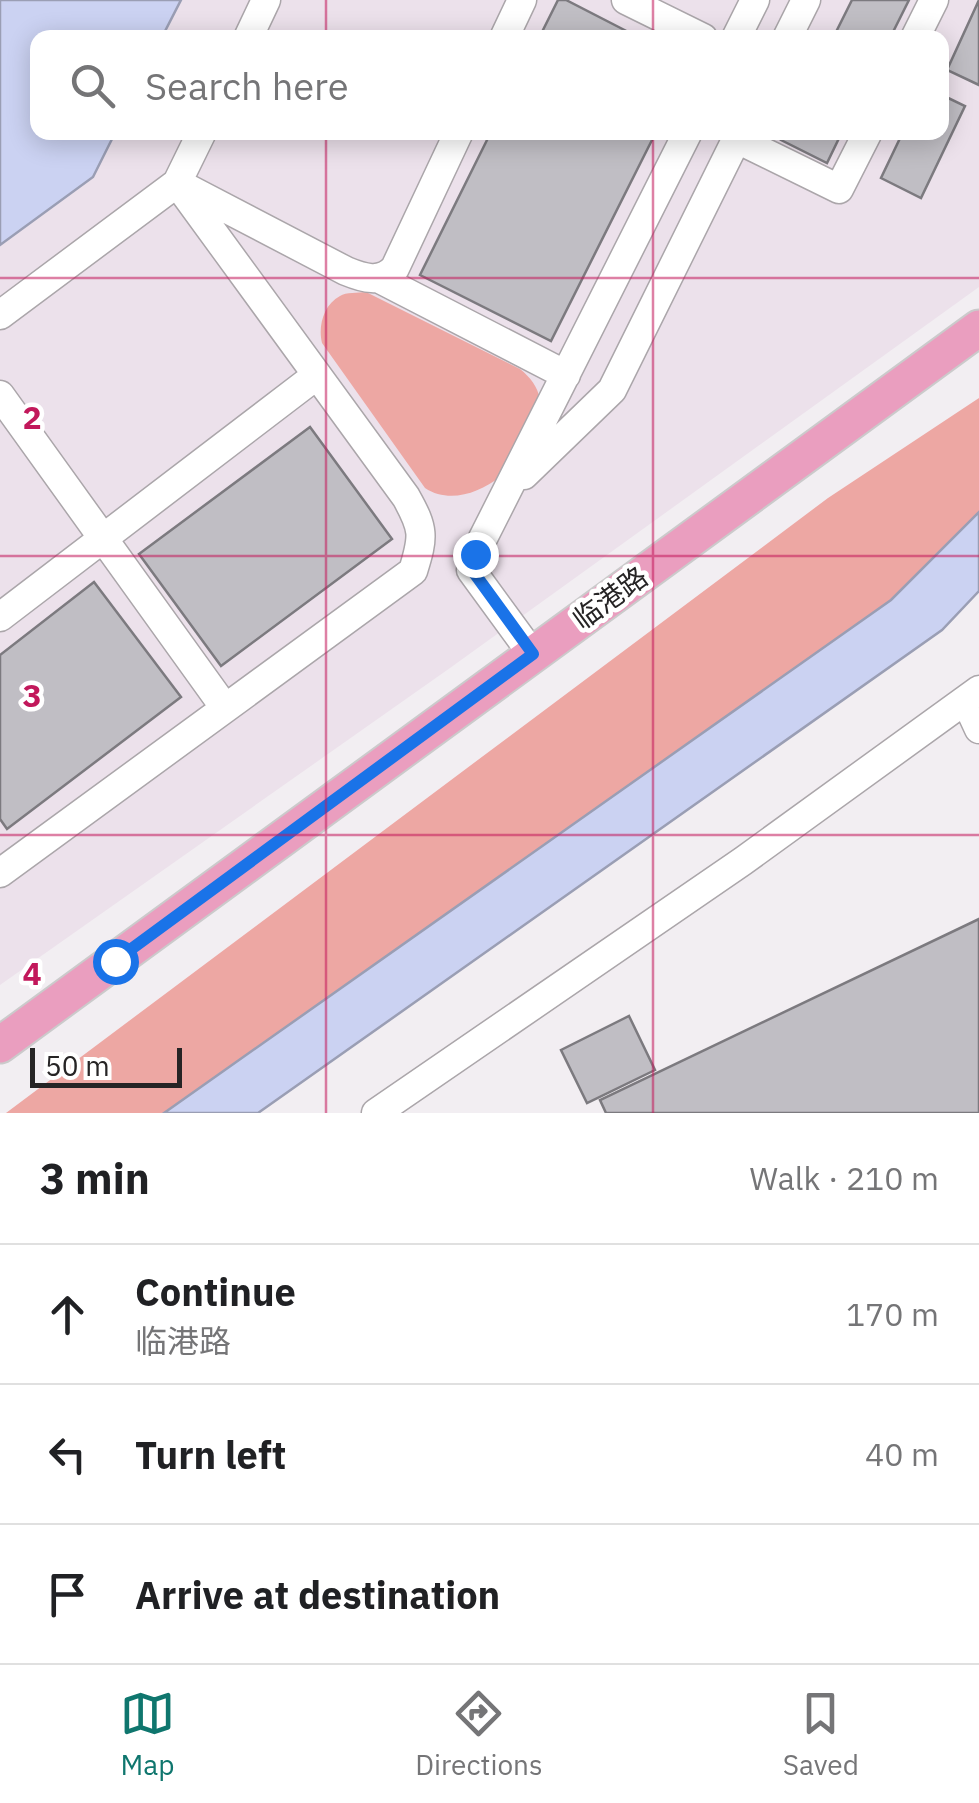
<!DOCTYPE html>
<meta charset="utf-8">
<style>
body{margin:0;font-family:"IBM Plex Sans","Noto Sans SC",sans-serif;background:#f2f2f2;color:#202124}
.scale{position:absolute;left:30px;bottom:25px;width:152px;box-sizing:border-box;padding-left:10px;border:5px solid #262425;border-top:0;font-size:28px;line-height:35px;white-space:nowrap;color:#262425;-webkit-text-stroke:8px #fff;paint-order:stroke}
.stop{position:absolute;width:30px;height:30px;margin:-22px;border:8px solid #1a73e8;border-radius:50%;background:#fff}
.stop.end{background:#1a73e8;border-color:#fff;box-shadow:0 2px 10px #0008}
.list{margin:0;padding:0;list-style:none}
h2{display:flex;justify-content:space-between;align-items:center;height:130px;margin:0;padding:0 40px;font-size:42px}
h2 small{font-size:32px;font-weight:400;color:#757577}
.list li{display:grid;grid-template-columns:65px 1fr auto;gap:30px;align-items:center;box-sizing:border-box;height:140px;padding:0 40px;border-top:2px solid #e0e0e0}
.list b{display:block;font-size:38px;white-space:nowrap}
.list p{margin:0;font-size:32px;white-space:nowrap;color:#757577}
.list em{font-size:32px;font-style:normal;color:#757577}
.icon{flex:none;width:55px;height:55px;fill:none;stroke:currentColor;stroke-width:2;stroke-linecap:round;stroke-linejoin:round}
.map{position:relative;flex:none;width:979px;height:1113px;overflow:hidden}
.search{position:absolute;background:#fff;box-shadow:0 5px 25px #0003;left:30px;right:30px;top:30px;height:110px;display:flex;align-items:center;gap:25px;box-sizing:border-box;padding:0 35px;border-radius:20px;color:#757577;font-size:38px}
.sheet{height:550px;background:#fff}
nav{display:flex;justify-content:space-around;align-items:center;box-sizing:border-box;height:140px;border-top:2px solid #e0e0e0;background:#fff;font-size:28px;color:#757577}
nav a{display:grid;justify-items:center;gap:5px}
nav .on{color:#0f766e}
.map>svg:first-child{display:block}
.built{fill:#ece1eb}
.green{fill:#eda7a3}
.water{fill:#cbd2f2;stroke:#9a9eb4;stroke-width:2.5}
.building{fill:#c0bec4;stroke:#7c7a7f;stroke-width:2.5}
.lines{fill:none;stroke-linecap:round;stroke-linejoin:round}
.minor-casing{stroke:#aba6aa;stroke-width:31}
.major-casing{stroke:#cbcacb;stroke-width:39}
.minor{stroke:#fff;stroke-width:28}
.major{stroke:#ea9ebf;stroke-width:35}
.route{stroke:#1a73e8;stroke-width:12}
.grid{fill:none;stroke:#c2185b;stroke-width:2.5;stroke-opacity:0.55}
.labels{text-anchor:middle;stroke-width:9;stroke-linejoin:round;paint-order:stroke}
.street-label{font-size:28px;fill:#262425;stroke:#fff}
.grid-label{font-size:32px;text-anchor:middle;font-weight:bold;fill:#c2185b;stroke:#fff;stroke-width:9;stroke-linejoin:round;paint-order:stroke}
</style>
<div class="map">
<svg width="979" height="1113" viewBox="0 0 979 1113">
<rect width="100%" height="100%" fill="#f2eef2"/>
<path class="built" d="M181,0H979V287L450,668L0,985V245L93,177L115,133L942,132V38L162,37Z"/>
<path class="green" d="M366,292L520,369C531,378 537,386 540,399C534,415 521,455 512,467C509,471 504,474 500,477C479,493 449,504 425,488L322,343C318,327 323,305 340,296C346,292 358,293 366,292Z
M979,398V512L891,600L164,1113H6L828,498Z"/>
<path class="water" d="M0,0H181L162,37L38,38V132L115,133L93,177L0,245Z
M979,512V591L942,630L258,1113H164L891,600Z"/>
<path class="building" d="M558,0H566L640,38H539Z
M852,0H909L890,38H833Z
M979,0V85L947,70Z
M942,95L965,106L921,198L881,178L903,132H942Z
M491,132H656L551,341L420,275Z
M785,132H842L827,163L781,140Z
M310,427L392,539L221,666L139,554Z
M94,582L181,697L7,829L0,819V655Z
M979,919V1113H606L600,1100Z
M629,1016L655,1070L587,1103L561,1050Z"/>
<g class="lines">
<defs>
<path id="minor" d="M626,0L703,38
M248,38L266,0
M504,38L522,0
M736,38L755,0
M787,38L806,0
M915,38L934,0
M737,139L839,189L868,132
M183,186L346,271C363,278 381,284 395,268L459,132
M380,279L566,375
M0,315L177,183L202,132
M0,395L225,708
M524,475L612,390L740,132
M0,617L317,375
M533,655L471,570L475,554L688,132
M966,701L979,729
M0,873L413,571C424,536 424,529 406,497L177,183
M376,1113L743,861L979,690"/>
<path id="major" d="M0,1045L979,328"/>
</defs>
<use href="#minor" class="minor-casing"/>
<use href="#major" class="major-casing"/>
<use href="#minor" class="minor"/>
<use href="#major" class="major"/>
</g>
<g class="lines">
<path class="route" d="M115,961L533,654L472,570L475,554"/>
</g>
<path class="grid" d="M326,0V38M653,0V38M326,132V1113M653,132V1113M0,278H979M0,556H979M0,835H979"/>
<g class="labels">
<g class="street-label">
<text transform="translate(610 598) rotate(-36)" y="10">临港路</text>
</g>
</g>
<g class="grid-label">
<text x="32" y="429">2</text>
<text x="32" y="707">3</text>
<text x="32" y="985">4</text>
</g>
</svg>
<div class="scale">50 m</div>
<div class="stop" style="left:115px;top:961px"></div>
<div class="stop end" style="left:475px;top:554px"></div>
<div class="search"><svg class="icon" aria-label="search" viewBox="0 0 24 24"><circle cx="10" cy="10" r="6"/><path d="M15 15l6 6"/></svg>Search here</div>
</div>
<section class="sheet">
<h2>3 min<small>Walk · 210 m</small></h2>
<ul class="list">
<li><svg class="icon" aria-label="ahead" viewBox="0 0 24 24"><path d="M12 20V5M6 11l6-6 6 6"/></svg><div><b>Continue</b><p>临港路</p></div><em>170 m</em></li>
<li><svg class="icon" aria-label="left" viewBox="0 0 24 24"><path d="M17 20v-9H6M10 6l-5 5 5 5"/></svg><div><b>Turn left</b></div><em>40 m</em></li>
<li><svg class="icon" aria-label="arrive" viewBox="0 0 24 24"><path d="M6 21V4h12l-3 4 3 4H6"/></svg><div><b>Arrive at destination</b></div></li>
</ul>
</section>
<nav>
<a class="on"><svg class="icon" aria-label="map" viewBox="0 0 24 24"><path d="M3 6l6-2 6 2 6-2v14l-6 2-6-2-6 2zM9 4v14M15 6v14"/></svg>Map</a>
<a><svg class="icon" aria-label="directions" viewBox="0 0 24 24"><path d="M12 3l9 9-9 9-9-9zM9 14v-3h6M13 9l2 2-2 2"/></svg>Directions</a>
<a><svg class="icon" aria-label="saved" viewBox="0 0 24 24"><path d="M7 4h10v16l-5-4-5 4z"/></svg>Saved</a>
</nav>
